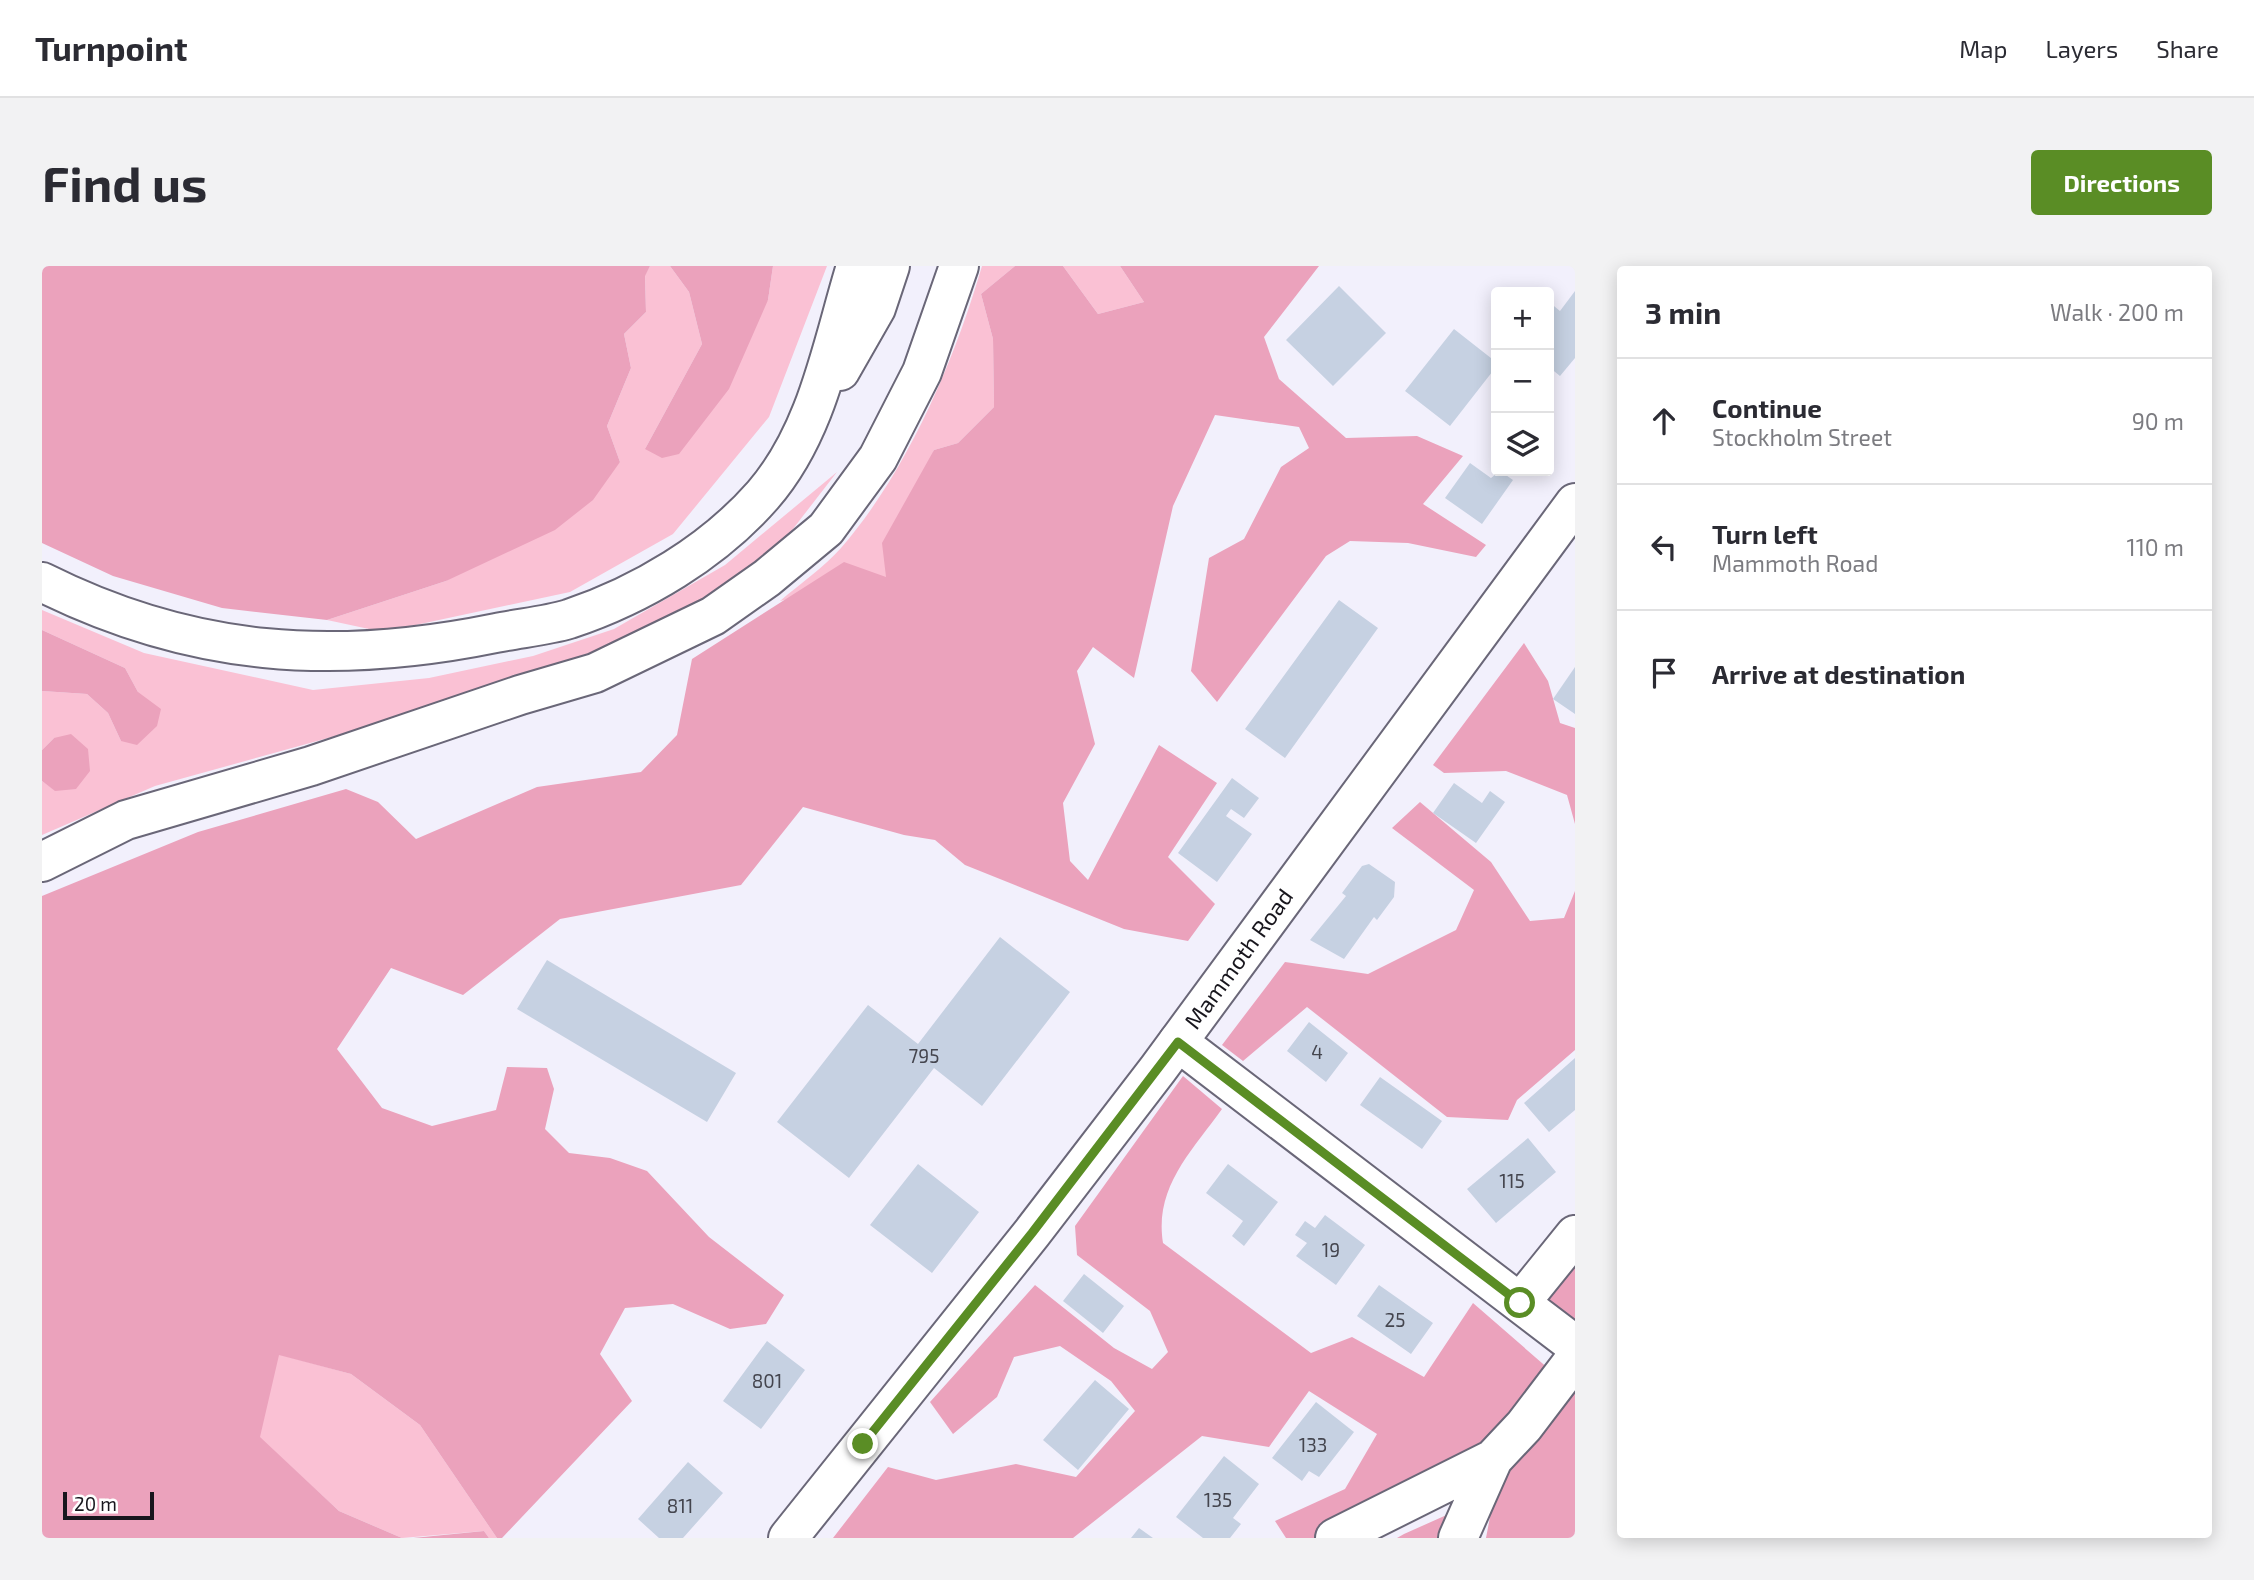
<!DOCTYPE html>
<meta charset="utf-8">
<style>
body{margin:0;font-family:"Exo 2",sans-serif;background:#f2f2f3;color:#2b2b33}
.controls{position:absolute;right:21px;top:21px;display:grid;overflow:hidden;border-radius:7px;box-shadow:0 4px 18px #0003}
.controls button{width:63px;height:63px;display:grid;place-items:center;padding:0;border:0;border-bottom:2px solid #e1e1e2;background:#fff;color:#2b2b33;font:35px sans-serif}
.scale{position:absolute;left:21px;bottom:18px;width:91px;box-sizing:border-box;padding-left:7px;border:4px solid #18161d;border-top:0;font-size:19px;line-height:24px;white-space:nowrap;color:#18161d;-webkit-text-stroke:5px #fff;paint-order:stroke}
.stop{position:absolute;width:21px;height:21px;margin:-16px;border:5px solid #5a8d25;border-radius:50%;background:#fff}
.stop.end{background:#5a8d25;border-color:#fff;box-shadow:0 2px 7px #0008}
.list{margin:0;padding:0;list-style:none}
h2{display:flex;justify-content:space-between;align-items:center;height:91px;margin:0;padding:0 28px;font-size:30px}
h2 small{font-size:23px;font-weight:400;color:#7c7c81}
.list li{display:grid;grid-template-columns:46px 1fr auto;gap:21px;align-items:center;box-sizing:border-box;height:126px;padding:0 28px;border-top:2px solid #e1e1e2}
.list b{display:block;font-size:26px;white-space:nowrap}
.list p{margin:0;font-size:23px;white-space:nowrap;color:#7c7c81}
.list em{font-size:23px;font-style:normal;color:#7c7c81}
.icon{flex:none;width:38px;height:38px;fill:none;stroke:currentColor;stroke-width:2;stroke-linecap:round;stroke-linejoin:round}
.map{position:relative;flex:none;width:1533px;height:1272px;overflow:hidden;border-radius:7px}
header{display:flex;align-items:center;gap:42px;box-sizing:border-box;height:98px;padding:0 35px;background:#fff;border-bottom:2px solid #e1e1e2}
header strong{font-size:33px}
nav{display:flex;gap:38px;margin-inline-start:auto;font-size:24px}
.intro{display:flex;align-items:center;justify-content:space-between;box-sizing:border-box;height:168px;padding:0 42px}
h1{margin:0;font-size:49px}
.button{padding:18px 32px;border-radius:7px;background:#5a8d25;color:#fff;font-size:24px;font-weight:700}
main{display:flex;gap:42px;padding:0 42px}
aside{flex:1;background:#fff;border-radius:7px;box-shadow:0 4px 18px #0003}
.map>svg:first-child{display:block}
.green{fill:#fac1d4}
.forest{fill:#eba2bc}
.building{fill:#c6d1e2}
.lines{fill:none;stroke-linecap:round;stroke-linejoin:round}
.minor-casing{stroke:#6a6778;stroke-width:42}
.major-casing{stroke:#6a6778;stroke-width:42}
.highway-casing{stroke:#6a6778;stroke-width:42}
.minor{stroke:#fff;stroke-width:38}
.major{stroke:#fff;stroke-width:38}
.highway{stroke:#fff;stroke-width:38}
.route{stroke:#5a8d25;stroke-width:9}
.labels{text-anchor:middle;stroke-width:5;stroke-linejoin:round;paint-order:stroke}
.number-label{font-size:19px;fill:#44454e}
.street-label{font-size:23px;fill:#18161d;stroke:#fff}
</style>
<header>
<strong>Turnpoint</strong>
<nav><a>Map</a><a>Layers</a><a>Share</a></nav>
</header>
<div class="intro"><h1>Find us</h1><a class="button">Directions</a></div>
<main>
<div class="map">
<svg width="1533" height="1272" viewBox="0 0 1533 1272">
<rect width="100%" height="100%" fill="#f2f0fc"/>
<path class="green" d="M608,0H628L647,26L660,78L603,183L726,34L731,0H785L727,151L631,268L528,326L341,366L285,354L404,315L578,196L565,160L589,102L582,68L604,46L603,9Z
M940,0H973L939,28L951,73L952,141L916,177L892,184L844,311L738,335C758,318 782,301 799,282C865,206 912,96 940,0Z
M1021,0H1078L1102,36L1056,48Z
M795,206L730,290L618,364L409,438L113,520L0,569V515L14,525L12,472L0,484V425L45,428L66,447L79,475L96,426L83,402L0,364V344L102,387L271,424L387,412L491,390L572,363L683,299Z
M236,1088L309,1108L378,1159L455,1272H447L442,1265L360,1272L297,1245L217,1171Z"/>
<path class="forest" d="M0,0H608L603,10L604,46L582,68L589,102L565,160L578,196L551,234L513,264L404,315L285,354L180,342L71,310L0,277Z
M628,0H731L726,34L687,123L637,188L620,192L603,183L660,78L647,26Z
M973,0H1021L1056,48L1102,36L1078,0H1277L1222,71L1237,113L1304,172L1375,170L1421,190L1381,238L1444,279L1434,291L1366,277L1308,275L1284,290L1175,436L1149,405L1167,292L1202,273L1239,201L1267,182L1257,161L1173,149L1131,240L1092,412L1051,381L1035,405L1053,478L1021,537L1028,595L1046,614L1117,479L1175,517L1126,591L1173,638L1146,675L1082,663L923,599L893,574L862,569L761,541L699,619L518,653L421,729L349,702L295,783L340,842L390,860L454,844L465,801L505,802L512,823L503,863L527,887L568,892L605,905L667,971L742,1029L724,1058L688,1063L631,1038L583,1042L558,1088L590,1135L460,1272H455L378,1159L309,1108L237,1089L218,1171L297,1245L360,1272H0V630L156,566L304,523L336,536L374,573L495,521L599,506L635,469L650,393L802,296L844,311L840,277L892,184L916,177L952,141L951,73L939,28Z
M0,364L83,402L96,426L119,443L115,460L95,479L79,475L66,447L45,428L0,425Z
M1482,377L1506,415L1518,457L1533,462V558L1525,529L1464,505L1402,507L1391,499Z
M29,468L46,483L48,505L34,523L13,525L0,515V484L12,472Z
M1378,536L1449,596L1488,655L1522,652L1533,625V784L1475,834L1466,854L1405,851L1265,741L1201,795L1180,779L1243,696L1326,708L1414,664L1432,624L1350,562Z
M1141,810L1180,843C1150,885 1112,921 1121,977L1269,1087L1310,1071L1382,1111L1431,1037L1508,1104L1450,1183L1282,1272H1244L1233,1255L1303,1223L1335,1168L1267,1125L1227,1181L1160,1170L1031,1272H791L846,1201L894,1214L974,1198L1034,1211L1093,1145L1069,1115L1018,1080L972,1091L955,1131L911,1168L888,1136L993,1019L1072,1082L1110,1103L1126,1086L1108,1045L1035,989L1033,960Z
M1533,994V1063L1499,1036Z
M1533,1118V1272H1444L1455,1214Z
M1418,1243L1406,1272H1355L1362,1268Z
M442,1265L447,1272H371Z"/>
<path class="building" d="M1297,20L1344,67L1291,120L1244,74Z
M1533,25V92L1518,110L1507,101V36L1518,45Z
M1412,63L1454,96V101L1408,160L1363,125Z
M1428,197L1449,212L1458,205L1471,214L1440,258L1403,232Z
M1297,334L1336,362L1243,492L1203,463Z
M1533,401V448L1511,433Z
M1190,512L1217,532L1202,552L1189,543L1184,550L1210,568L1175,616L1136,587Z
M1412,517L1440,537L1448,525L1463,536L1434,577L1391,547Z
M1327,598L1353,616L1352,631L1335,654L1332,651L1302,693L1268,674L1304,630L1300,627L1320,600Z
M958,671L1028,726L940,840L892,802L807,912L735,856L826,739L876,778Z
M505,694L694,807L665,856L475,743Z
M1267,756L1306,787L1284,816L1245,785Z
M1533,792V844L1507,866L1482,837Z
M1338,811L1400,855L1380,883L1318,839Z
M1486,872L1514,906L1454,957L1425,923Z
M876,898L937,946L890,1007L828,959Z
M1186,898L1236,936L1202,980L1190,970L1201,955L1164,927Z
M1283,949L1323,979L1294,1019L1254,990L1265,977L1253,969L1263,955L1273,962Z
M1042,1008L1082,1040L1061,1067L1021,1035Z
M1337,1019L1391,1057L1369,1088L1315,1050Z
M725,1075L763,1104L719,1163L681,1135Z
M1053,1114L1087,1143L1036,1204L1001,1174Z
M1274,1136L1312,1166L1277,1211L1267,1205L1260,1215L1230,1192Z
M1182,1190L1217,1218L1191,1252L1199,1258L1188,1272H1161L1134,1251Z
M646,1196L681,1227L641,1272H617L596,1253Z
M1097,1262L1111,1272H1089Z"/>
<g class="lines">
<defs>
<path id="minor" d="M1136,776L1533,1079
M1478,1037L1533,969
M1293,1272L1451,1193L1482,1160L1533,1093
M1416,1272L1451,1193"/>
<path id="major" d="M746,1272L990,967L1116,803L1533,237"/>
<path id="highway" d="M798,105L834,42L848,0
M0,316C150,391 292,400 454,367C478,362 504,360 527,353C599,329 671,286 721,229C776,166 790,78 814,0
M0,596L84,554L269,500L478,429L553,407L671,350L725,312L784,263L836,192L880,106L917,0"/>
</defs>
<use href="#minor" class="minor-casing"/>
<use href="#major" class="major-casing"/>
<use href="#highway" class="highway-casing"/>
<use href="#minor" class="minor"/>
<use href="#major" class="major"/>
<use href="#highway" class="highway"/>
</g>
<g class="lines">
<path class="route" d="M821,1178L990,967L1136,776L1478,1037"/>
</g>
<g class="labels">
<g class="number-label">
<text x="1275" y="793">4</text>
<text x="882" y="797">795</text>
<text x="1470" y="922">115</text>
<text x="1289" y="991">19</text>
<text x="1353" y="1061">25</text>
<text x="725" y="1122">801</text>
<text x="1271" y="1186">133</text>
<text x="1176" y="1241">135</text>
<text x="638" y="1247">811</text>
</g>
<g class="street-label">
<text transform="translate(1197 693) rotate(-54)" y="8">Mammoth Road</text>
</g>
</g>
</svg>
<div class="controls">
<button>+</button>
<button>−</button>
<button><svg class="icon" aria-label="layers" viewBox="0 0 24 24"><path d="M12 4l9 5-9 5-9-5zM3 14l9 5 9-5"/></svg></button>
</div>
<div class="scale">20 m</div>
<div class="stop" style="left:1478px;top:1037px"></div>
<div class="stop end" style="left:821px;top:1178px"></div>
</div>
<aside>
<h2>3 min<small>Walk · 200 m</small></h2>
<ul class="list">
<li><svg class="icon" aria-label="ahead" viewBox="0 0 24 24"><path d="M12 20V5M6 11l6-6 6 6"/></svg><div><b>Continue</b><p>Stockholm Street</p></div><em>90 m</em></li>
<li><svg class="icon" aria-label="left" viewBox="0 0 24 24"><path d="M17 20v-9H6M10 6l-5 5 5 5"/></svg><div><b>Turn left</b><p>Mammoth Road</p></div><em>110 m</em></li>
<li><svg class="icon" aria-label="arrive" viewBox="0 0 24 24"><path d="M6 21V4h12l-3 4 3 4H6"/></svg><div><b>Arrive at destination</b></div></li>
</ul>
</aside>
</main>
